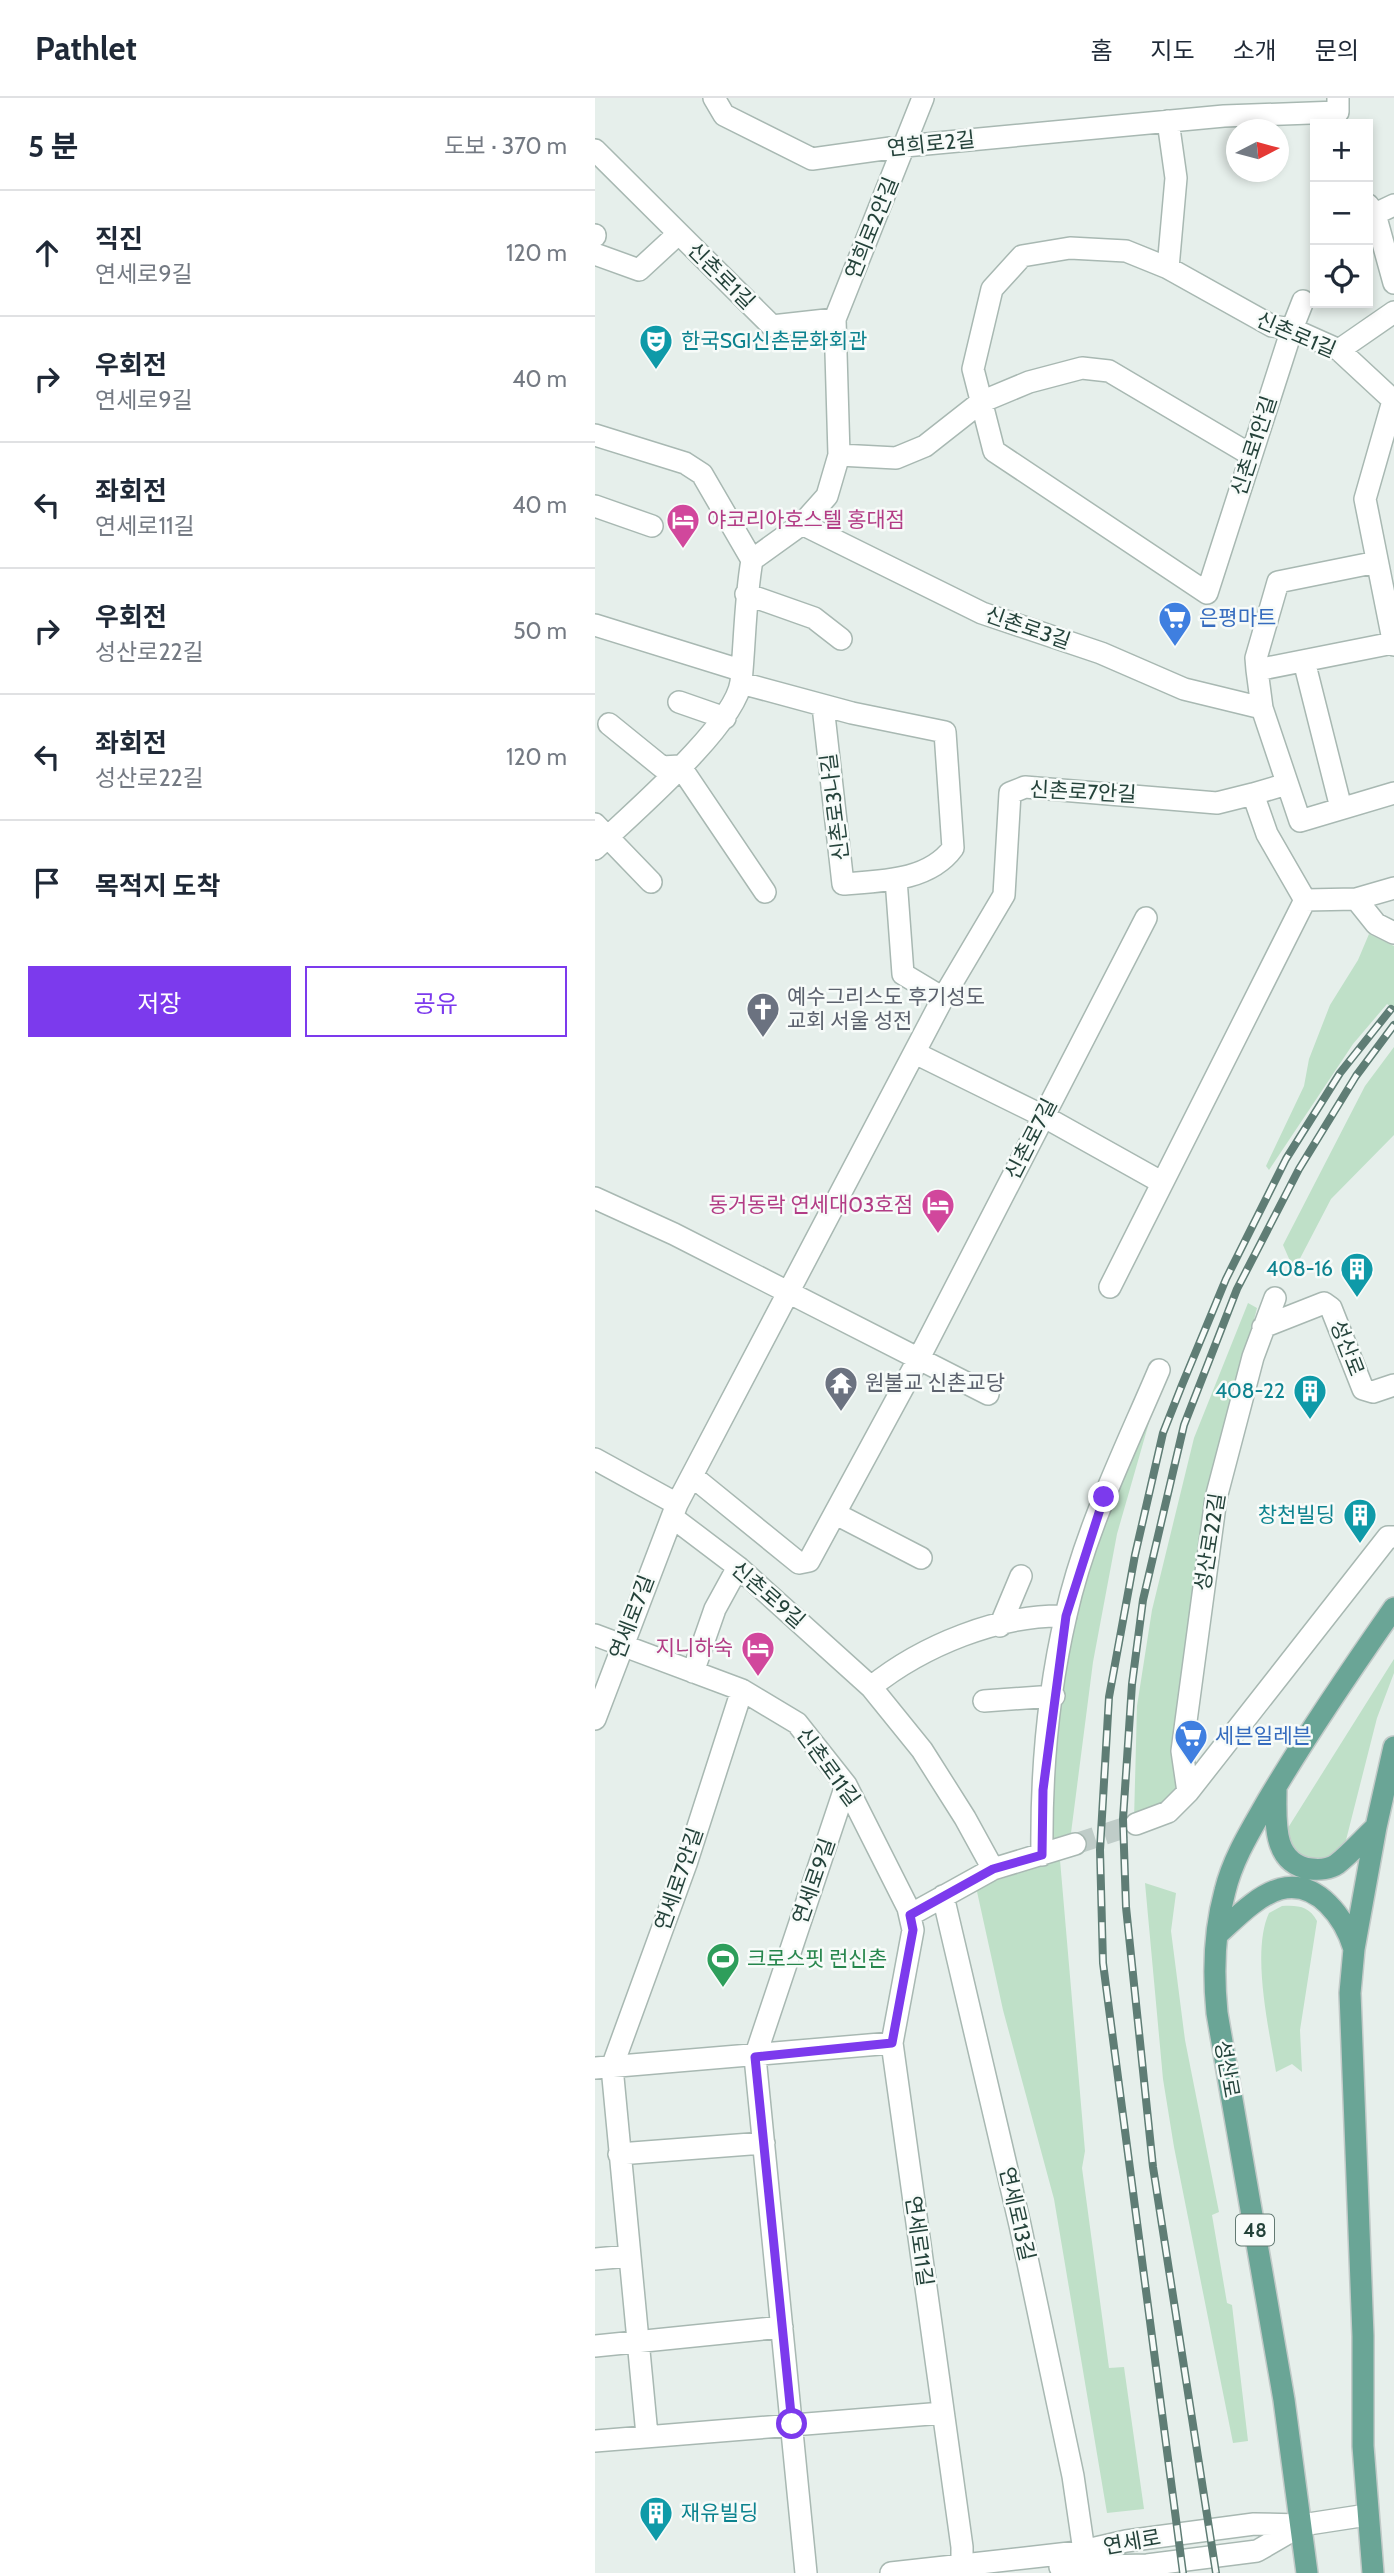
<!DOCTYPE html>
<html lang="ko">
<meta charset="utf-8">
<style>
body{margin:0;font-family:Cabin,"Noto Sans KR",sans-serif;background:#f6f6f7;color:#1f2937}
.controls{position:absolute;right:21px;top:21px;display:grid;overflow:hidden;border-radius:0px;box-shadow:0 4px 10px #0003}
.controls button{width:63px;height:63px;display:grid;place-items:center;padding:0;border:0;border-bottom:2px solid #e0e1e3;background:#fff;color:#1f2937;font:35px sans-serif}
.compass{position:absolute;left:631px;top:21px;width:63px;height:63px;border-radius:50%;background:#fff;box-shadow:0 4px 10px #0003;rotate:84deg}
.stop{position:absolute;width:21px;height:21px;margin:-16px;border:5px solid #7c3aed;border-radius:50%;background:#fff}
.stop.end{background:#7c3aed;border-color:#fff;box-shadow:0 2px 7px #0008}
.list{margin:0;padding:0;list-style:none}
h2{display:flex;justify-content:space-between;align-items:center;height:91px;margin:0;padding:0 28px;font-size:30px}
h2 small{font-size:23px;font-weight:400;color:#747a83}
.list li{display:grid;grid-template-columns:46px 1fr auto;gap:21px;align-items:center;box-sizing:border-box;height:126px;padding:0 28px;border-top:2px solid #e0e1e3}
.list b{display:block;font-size:26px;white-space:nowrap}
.list p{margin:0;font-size:23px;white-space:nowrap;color:#747a83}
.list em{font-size:23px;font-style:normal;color:#747a83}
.actions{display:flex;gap:14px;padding:21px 28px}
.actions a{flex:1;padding:16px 0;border:2px solid #7c3aed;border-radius:0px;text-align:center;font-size:24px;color:#7c3aed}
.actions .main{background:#7c3aed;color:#fff}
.icon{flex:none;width:38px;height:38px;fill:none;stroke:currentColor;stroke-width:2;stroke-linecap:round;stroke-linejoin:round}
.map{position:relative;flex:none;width:799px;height:2475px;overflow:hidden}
header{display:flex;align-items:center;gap:42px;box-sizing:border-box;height:98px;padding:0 35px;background:#fff;border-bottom:2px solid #e0e1e3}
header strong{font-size:33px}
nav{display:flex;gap:38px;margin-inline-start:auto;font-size:24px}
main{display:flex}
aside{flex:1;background:#fff}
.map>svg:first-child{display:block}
.green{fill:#bfe0c8}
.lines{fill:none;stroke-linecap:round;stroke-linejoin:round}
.minor-tunnel{stroke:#bfccc8;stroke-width:21;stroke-dasharray:21 10;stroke-linecap:butt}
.minor-casing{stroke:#a8b8b2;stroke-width:24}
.major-casing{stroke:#c2cac8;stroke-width:24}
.minor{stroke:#fff;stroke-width:21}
.major{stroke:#6aa596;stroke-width:21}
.rail-casing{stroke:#5f7d75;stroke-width:8}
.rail{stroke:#f7fbf9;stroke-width:5;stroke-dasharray:16;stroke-linecap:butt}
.route{stroke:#7c3aed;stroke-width:9}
.labels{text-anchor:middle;stroke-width:5;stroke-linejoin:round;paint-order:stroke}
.shield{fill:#f7fbf9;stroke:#637a73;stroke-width:2}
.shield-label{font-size:19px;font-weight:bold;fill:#24423a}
.street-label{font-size:21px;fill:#24423a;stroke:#f7fbf9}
.culture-label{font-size:21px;fill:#0d838f;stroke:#f7fbf9;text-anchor:end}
.hotel-label{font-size:21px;fill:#b23c85;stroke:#f7fbf9;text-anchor:end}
.shop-label{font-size:21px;fill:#366cbe;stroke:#f7fbf9;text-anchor:start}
.worship-label{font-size:21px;fill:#5b616d;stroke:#f7fbf9;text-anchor:start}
.leisure-label{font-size:21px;fill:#27864d;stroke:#f7fbf9;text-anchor:start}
</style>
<header>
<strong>Pathlet</strong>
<nav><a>홈</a><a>지도</a><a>소개</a><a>문의</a></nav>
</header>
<main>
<aside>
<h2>5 분<small>도보 · 370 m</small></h2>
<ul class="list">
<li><svg class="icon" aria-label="ahead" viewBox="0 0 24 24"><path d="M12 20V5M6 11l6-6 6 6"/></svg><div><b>직진</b><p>연세로9길</p></div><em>120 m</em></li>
<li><svg class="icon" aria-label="right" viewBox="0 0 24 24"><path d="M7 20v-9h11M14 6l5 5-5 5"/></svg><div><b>우회전</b><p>연세로9길</p></div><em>40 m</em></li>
<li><svg class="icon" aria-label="left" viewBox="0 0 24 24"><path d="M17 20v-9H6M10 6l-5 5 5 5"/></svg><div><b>좌회전</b><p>연세로11길</p></div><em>40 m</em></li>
<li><svg class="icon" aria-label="right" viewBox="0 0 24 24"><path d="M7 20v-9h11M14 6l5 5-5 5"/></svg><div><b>우회전</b><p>성산로22길</p></div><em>50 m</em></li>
<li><svg class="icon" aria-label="left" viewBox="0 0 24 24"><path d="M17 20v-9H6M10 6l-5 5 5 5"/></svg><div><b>좌회전</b><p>성산로22길</p></div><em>120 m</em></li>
<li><svg class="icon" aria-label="arrive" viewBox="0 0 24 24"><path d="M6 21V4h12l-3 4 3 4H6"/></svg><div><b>목적지 도착</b></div></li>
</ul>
<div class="actions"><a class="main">저장</a><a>공유</a></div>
</aside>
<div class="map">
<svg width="799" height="2475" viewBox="0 0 799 2475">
<rect width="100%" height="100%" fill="#e6efeb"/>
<path class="green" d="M774,836L799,848V911L792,906L758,946L674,1072L671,1068L709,988L714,961L735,907L763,862Z
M799,949V1037L736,1101L699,1172L688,1147L770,988Z
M653,1205L662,1210L615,1399L586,1694L539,1722L542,1608L557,1512L599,1340Z
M550,1318L555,1321L522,1436L498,1564L476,1735L451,1743C459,1646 464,1544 496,1452C512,1407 532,1363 550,1318Z
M799,1561V1575L782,1620L749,1750L725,1764L696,1755L691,1733Z
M465,1762L490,2053L487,2070L514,2270L529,2269L549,2411L512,2415L459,2101L408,1912L381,1789Z
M550,1785L581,1795L576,1833L590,1942L624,2114L617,2117L632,2205L637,2207L653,2343L638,2345L579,2049L568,1981Z
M687,1808C703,1807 714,1808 722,1823L705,1932L707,1974L697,1966L681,1974C674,1931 656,1854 674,1815Z"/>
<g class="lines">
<path class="minor-tunnel" d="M480,1746L541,1726"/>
<defs>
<path id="minor" d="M119,0L129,17L217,61L310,48L629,18L743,14V0
M328,0L240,221L244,357L301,360L330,348L386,304L434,284L487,270L514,273L656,357
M0,52L177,228L240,221
M773,107L780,116L799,185
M780,116L799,107
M0,137V138
M0,156L44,172L83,136
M573,170L581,80L573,23
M708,203L697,231L612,495L399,353L378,271L397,191L427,158L475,150L531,153L573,170L677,228L697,231L744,252L799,303
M744,252L799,214
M798,303L770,401L799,547
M0,337L90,365L107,376L157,462
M0,408L57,428
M207,426L387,515L506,555L589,591L667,610
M157,462L207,426L232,398L244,357
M782,464L683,484L661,560L662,572L667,610L705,723L799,695
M151,496L219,520L246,541
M0,527L145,572
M709,563L746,710
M662,572L798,545
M146,585L257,615L350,634L358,750C334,783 287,783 248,786L228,608
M84,604L130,620
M14,626L67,669L85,668L170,794
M0,726L56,784
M0,751C34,718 140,628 146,584C150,543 150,502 157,462
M301,781L308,876L348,900
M761,801L781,826L799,835
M710,802L761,801L799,790
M320,955L448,1018L566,1084
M0,1100L79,1136L393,1296
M515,1189L710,802L672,736L658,696L692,686
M668,1229L729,1205L736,1210L768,1291L778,1294L799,1287
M0,1361L82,1406
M97,1378L204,1465L214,1463L323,1262L551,820
M241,1416L326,1460
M77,1419L143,1469L276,1589L327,1652L370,1720L398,1771
M405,1528L426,1478
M0,1537L147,1592L202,1625L251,1687L313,1810L318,1832L297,1945L367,2449V2475
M98,1574L120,1511L143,1469
M276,1589C327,1548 404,1516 471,1518
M389,1603L459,1598
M0,1621L82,1406L348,900L409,797L415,695L430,689L622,705L658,696
M593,1694L587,1653L621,1400L658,1259L680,1200
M541,1726L573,1714L593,1694L793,1439H799
M447,1757C446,1678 453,1594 471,1517C490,1432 530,1352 564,1272
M348,1798L425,2127L478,2378L489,2453
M315,1817L398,1771L480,1746
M0,1970L297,1945
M24,2056L169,2045
M0,2161L34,2158
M0,2248L187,2229
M52,2337L17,1969L91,1766L147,1592
M0,2343L348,2315
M465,2469L552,2467L662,2453L705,2428
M211,2475L160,1959L251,1687
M296,2475L483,2454L531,2443L659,2426L707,2427L772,2417"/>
<path id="major" d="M681,1691C681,1721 676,1766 716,1771C724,1772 735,1771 742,1766C756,1755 768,1741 781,1729
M622,1837C640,1821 661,1798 685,1791C723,1781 750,1821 759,1851
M712,2475L689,2302L622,1915C618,1875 619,1833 630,1793C638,1760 656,1732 673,1702C712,1636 755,1573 799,1510
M778,2475L768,2348V2238L755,1895L759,1851L781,1729L799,1649"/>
</defs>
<use href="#minor" class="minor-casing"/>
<use href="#major" class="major-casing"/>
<use href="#minor" class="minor"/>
<use href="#major" class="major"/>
<defs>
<path id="rail" d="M588,2475L508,1865L505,1752L514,1599L540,1457L568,1335L587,1287L631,1181L691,1061L745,975L796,911
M621,2475L558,2069L531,1809L528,1721L537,1586L548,1502L589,1327L642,1191L704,1071L761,978L799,927"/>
</defs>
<use href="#rail" class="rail-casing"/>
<use href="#rail" class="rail"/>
</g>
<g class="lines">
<path class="route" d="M197,2326L160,1959L297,1945L318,1832L315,1817L398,1771L447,1757L448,1692L471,1518L509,1399"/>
</g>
<defs>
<symbol id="theatre-pin" viewBox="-11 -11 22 30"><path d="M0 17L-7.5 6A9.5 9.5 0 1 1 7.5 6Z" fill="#0f9aa8" stroke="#f7fbf9"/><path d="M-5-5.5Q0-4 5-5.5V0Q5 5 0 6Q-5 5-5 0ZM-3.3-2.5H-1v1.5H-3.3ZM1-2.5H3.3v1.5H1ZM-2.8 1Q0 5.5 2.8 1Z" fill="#fff"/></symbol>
<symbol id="hotel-pin" viewBox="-11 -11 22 30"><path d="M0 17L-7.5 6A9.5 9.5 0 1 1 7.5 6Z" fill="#d1479c" stroke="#f7fbf9"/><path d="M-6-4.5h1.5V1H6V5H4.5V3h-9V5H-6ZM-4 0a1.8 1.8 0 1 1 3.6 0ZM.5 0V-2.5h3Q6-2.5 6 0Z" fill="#fff"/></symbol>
<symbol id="supermarket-pin" viewBox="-11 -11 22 30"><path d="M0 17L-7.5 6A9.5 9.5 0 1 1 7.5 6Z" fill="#3f7fe0" stroke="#f7fbf9"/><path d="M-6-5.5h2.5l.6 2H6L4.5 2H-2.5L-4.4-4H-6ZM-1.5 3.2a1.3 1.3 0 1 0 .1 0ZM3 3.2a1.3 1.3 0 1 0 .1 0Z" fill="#fff"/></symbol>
<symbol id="church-pin" viewBox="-11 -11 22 30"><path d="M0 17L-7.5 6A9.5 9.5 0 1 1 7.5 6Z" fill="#6b7280" stroke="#f7fbf9"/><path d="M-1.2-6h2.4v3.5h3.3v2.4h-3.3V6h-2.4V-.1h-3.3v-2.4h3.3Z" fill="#fff"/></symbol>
<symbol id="building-pin" viewBox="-11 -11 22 30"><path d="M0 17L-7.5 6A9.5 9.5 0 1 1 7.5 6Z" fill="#0f9aa8" stroke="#f7fbf9"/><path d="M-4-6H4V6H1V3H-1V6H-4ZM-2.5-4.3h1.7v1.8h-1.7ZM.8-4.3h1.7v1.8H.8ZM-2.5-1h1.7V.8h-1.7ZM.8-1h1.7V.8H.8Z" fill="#fff"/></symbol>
<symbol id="temple-pin" viewBox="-11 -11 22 30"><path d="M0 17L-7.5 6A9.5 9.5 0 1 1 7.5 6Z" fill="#6b7280" stroke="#f7fbf9"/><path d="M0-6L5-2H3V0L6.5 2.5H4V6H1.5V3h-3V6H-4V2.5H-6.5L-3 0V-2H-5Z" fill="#fff"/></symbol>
<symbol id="stadium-pin" viewBox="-11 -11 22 30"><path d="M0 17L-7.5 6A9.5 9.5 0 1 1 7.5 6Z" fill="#2e9e5b" stroke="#f7fbf9"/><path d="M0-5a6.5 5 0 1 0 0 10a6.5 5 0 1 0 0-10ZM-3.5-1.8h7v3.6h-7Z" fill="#fff"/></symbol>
</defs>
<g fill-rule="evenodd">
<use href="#theatre-pin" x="42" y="224" width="38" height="52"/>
<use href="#hotel-pin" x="69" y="403" width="38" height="52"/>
<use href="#supermarket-pin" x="561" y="501" width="38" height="52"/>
<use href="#church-pin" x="149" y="892" width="38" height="52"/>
<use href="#hotel-pin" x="324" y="1088" width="38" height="52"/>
<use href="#building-pin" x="743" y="1152" width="38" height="52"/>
<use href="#temple-pin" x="227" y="1266" width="38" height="52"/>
<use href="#building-pin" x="696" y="1274" width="38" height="52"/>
<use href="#building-pin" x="746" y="1398" width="38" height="52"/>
<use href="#hotel-pin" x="144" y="1531" width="38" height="52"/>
<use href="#supermarket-pin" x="577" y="1619" width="38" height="52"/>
<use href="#stadium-pin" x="109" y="1842" width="38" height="52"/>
<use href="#building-pin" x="42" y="2396" width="38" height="52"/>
</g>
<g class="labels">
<rect class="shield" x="641" y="2116.5" width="38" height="31" rx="5"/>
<g class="shield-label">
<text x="660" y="2139">48</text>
</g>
<g class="street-label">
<text transform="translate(336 46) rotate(-6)" y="7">연희로2길</text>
<text transform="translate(277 130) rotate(-68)" y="7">연희로2안길</text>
<text transform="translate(126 178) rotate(45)" y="7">신촌로1길</text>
<text transform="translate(701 237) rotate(23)" y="7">신촌로1길</text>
<text transform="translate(659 348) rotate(-72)" y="7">신촌로1안길</text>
<text transform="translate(433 530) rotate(19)" y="7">신촌로3길</text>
<text transform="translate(488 694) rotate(3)" y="7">신촌로7안길</text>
<text transform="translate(240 709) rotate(-97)" y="7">신촌로3나길</text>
<text transform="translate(436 1041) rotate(-63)" y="7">신촌로7길</text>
<text transform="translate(752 1250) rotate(69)" y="7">성산로</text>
<text transform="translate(615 1444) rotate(-81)" y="7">성산로22길</text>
<text transform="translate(173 1497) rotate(41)" y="7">신촌로9길</text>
<text transform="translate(37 1519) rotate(-69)" y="7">연세로7길</text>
<text transform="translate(233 1669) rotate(54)" y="7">신촌로11길</text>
<text transform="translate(84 1781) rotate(-71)" y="7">연세로7안길</text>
<text transform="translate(219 1783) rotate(-71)" y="7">연세로9길</text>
<text transform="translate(632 1971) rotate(80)" y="7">성산로</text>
<text transform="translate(422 2116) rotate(77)" y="7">연세로13길</text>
<text transform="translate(324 2143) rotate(82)" y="7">연세로11길</text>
<text transform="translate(537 2444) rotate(-10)" y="7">연세로</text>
</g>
<g class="culture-label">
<text x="86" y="250" text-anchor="start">한국SGI신촌문화회관</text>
<text x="738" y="1178">408-16</text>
<text x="690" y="1300">408-22</text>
<text x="740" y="1424">창천빌딩</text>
<text x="86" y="2422" text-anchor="start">재유빌딩</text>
</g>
<g class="hotel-label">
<text x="112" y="429" text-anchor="start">야코리아호스텔 홍대점</text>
<text x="318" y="1114">동거동락 연세대03호점</text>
<text x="138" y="1557">지니하숙</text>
</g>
<g class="shop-label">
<text x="604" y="527">은평마트</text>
<text x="620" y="1645">세븐일레븐</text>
</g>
<g class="worship-label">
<text x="192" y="906">예수그리스도 후기성도<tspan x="192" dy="24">교회 서울 성전</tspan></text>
<text x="270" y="1292">원불교 신촌교당</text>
</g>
<g class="leisure-label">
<text x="152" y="1868">크로스핏 런신촌</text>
</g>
</g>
</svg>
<div class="controls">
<button>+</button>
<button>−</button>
<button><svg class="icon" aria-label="locate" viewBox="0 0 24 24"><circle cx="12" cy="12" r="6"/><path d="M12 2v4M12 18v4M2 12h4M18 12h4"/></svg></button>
</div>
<svg class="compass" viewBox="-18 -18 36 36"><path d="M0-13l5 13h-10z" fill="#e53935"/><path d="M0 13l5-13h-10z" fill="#747a83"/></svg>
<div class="stop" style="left:197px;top:2326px"></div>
<div class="stop end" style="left:509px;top:1399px"></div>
</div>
</main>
